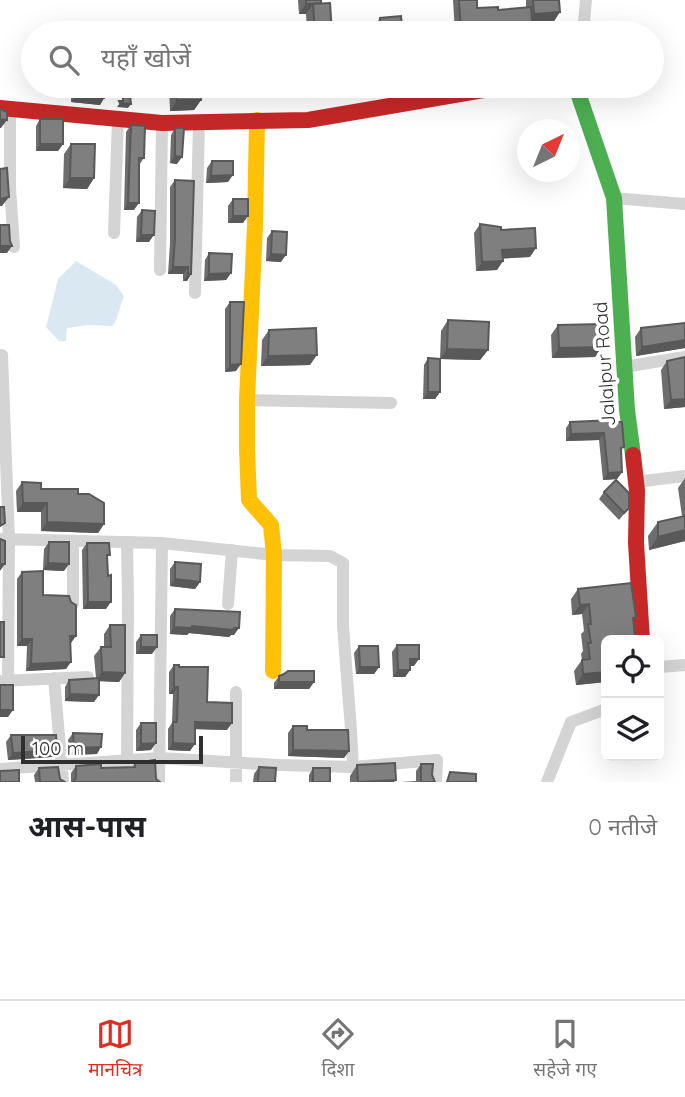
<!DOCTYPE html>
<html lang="hi">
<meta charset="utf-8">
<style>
body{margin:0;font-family:Quicksand,"Noto Sans Devanagari",sans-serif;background:#f2f2f2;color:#202124}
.controls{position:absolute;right:21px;bottom:21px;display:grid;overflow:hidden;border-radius:10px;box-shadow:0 7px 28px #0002}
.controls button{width:63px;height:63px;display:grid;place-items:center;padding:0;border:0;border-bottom:2px solid #e0e0e0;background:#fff;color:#202124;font:35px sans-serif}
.compass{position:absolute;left:517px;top:119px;width:63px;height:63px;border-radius:50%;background:#fff;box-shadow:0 7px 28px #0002;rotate:43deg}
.scale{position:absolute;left:21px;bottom:18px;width:182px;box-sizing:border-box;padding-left:7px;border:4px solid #2f2f2f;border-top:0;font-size:19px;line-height:24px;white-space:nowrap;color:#2f2f2f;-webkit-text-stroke:5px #fff;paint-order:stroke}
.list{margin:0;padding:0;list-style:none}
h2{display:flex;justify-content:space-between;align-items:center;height:91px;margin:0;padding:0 28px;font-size:30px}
h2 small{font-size:23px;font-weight:400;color:#757577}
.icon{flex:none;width:38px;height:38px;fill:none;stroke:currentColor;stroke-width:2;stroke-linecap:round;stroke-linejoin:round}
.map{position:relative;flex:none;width:685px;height:782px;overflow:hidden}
.search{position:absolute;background:#fff;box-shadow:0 7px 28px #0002;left:21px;right:21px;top:21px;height:77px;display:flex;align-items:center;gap:18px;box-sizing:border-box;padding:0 24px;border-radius:38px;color:#757577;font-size:26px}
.sheet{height:217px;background:#fff}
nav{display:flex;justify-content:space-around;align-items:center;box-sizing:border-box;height:98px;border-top:2px solid #e0e0e0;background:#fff;font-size:19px;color:#757577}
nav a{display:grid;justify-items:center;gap:4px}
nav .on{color:#d93025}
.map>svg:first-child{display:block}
.water{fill:#dae9f1}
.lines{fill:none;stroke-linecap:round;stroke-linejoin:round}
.street{stroke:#d4d4d4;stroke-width:12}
.fast{stroke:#4caf50;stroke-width:16}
.slow{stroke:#ffc107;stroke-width:16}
.jam{stroke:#c62828;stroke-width:16}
.wall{fill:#6d6d6d}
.shaded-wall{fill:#595959}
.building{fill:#7f7f7f;stroke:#595959;stroke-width:2}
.labels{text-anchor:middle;stroke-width:7;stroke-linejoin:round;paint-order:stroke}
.street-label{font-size:19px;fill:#2f2f2f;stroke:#fff}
</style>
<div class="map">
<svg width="685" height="782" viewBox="0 0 685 782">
<rect width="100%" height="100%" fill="#fff"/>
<path class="water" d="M76,261L116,285L124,296L115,323L112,326L89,325L67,328L66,341H59L46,327L58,279Z"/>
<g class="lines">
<path class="street" d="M583,33L586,0
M553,86L577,90
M10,109V187L14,247
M614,198L685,204
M114,233L118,119
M160,270L162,123
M195,293L199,122
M0,355H2L9,540L8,680
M630,366L685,357
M247,400L391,403
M636,482L685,476
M0,539L162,543L159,782
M127,542L128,600L127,761
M162,543L274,555L330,556L343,563V626L351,729L353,767
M73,604V541
M228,604L232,550
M659,667L685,665
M54,678L63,782
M1,681L88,677
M0,769L160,758L279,765L353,767L437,760L436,782
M236,782V692
M547,782L571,722L606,709"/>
<path class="fast" d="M577,86V90L614,198L627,410L633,455"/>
<path class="slow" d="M257,120L255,225L247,399V449L249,500L271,525L274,555L273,671"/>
<path class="jam" d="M0,108L162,123L308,120L507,86
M633,455L637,491L636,543L642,640"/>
</g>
<path class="wall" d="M298,0H321L320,4L332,33H307L306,14H299Z
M453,0H477V8L498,10L526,8V0H559L553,23L532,24L533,33H455Z
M380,18L403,33H376L375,25Z
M76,86L104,98L100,105L71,102V92Z
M169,86H200L201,100L194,110L170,111Z
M40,119L63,144L58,151H36V126Z
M131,125L144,158L139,165L134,210H124L126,132Z
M175,128L177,164L170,163L171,135Z
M71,144L94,178L87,189L63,188L64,154Z
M212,161L228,182L206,183L207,168Z
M175,180L191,274L187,281H183V274H168L170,244V187Z
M233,199L243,223H228V206Z
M142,210L149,242H136L137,217Z
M480,224L530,257L503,258L497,270L476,271L474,233Z
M272,231L281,262L266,261L267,238Z
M209,253L231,273L226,280L204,281L205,260Z
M230,302L236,371L225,372V309Z
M448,320L488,350L480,360L440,359V392L435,399H423L424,365L428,358L440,359L441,331Z
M685,323V348L636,356L635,337L641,328Z
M558,325L602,347L595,357L552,358L551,335Z
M269,330L310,365L261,366L262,340Z
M667,361L685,407L664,409L661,370Z
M613,420L622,472L617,479L603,480L599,440L566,441V428L570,422Z
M685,478V541L649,550L648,536L658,522L682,516L678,488Z
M22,482L41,489L78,494L104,524L98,533L41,531V512H17L16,491Z
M604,492L629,508L619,520L599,499Z
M49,542L64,571L43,570L44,549Z
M87,543L107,558L108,576L106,609H83L82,550Z
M175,562L200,582L195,589L170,586V569Z
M22,572L43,595L71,643L66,669L26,671L27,646H17V579Z
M631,583L606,640V682L576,685L574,671L582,660L581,654L583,651L581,634L584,631L582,614L572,615L571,599L578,589Z
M175,609L234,635H231L229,637L189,633L187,635L170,634V616Z
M110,625L125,673L119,682L99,681L94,702L65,701V687L69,680L96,678L94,656L101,647H104V634Z
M141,635L152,654H136V642Z
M397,645L414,666H410V670L405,677H393L392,652Z
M359,646L379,667L374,674H356L354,653Z
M174,665L179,667L207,702L227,730L195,729L190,751L168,750V729L172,723L173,694H169V672Z
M279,676L314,682L309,689H274V683Z
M141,723L151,750L136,751V730Z
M293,726L307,730L349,751L344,758L288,756V733Z
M73,733L97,754L69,755L68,740Z
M11,735L57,750L52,757L8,760L6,742Z
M135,763L160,782H71V773L76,766L101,768H132Z
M421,764L432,775L435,782H400L416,781V771Z
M357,765L394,782H350V776Z
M259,767L275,782H253L254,774Z
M39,768L60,779L65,782H35L34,775Z
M313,768L330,782H309V775Z"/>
<path class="shaded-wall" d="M321,3L313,4L306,14H299L306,4Z
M560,12L553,23L527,24L534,14Z
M76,95L104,98L100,105L71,102Z
M177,100H201L194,110L170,111Z
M120,103L131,104L128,108L117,107Z
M0,119L7,120L1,128H0Z
M40,144H63L58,151H36Z
M175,156L182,157L177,164L170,163Z
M233,175L228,182L206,183L211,176Z
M70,178H94L87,189L63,188Z
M9,197L2,206H0V199Z
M128,203H139L134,210H124Z
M233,216H248L243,223H228Z
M141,235H154L149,242H136Z
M0,246H12L7,253H0Z
M536,248L530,257L496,259L502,250Z
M271,254L286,255L281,262L266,261Z
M503,261L497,270L476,271L482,262Z
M173,267H188L183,274H168Z
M231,273L226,280L204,281L209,274Z
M188,274H191L187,281H183Z
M685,340V348L636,356L642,347Z
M602,347L595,357L552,358L559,348Z
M447,349L488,350L480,360L440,359Z
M317,355L310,365L261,366L268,356Z
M241,364L236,371L225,372L230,365Z
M428,392H440L435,399H423Z
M685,399V407L664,409L671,400Z
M604,433L599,440L566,441L571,434Z
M622,472L617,479L603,480L608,473Z
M23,503H47L41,512H17Z
M47,522L104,524L98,533L41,531Z
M685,530V541L649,550L658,537Z
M48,563L69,564L64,571L43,570Z
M0,564H5L0,571Z
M175,579L200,582L195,589L170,586Z
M88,602H111L106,609H83Z
M589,604L582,614L572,615L580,605Z
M192,626L234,628H239L234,635H231L229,637L189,633L187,635L170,634L174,627Z
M70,636H76L71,643H65Z
M22,639H32L27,646H17Z
M141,647H157L152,654H136Z
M410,659H419L414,666H405Z
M71,662L66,669L26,671L31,664Z
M360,667H379L374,674H356Z
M398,670H410L405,677H393Z
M102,672L125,673L119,682L96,681Z
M606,672V682L576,685L583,674Z
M279,682H314L309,689H274Z
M174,687H178L173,694H169Z
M70,694L99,695L94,702L65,701Z
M0,710H13L8,717H0Z
M195,722L232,723L227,730L190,729Z
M156,743L151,750L136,751L141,744Z
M173,743L195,744L190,751L168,750Z
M101,747L97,754L69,755L74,748Z
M57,750L52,757L8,760L13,753Z
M293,750L349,751L344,758L288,756Z
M396,780L394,782H358Z"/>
<path class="building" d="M306,0H321V3L306,4Z
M459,0H477V8L498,7V10L531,7L533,33H461Z
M533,0H559L560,12L534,14Z
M330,3L332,33H315L313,4Z
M401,16L403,33H381L380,18Z
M76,86L105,87L104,98L76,95Z
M177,86H200L201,100H177Z
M123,96H130L131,104L120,103L119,101H123Z
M0,109L7,112V120L0,119Z
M40,119H63V144H40Z
M131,125L145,126L144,158H139V203H128Z
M175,128H184L182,157L175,156Z
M71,144H95L94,178H70Z
M212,161H233V175L211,176Z
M7,168L9,197L0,199V169Z
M175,180L194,181L191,274H188V267H173L175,237Z
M233,199H248V216H233Z
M142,210L155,211L154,235H141Z
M480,224L501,227V230L535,228L536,248L502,250L503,261L482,262Z
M0,225H9L10,241L12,246H0Z
M272,231L287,232L286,255L271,254Z
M209,253L232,254L231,273L209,274Z
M230,302H244L241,364L230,365Z
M448,320L489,322L488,350L447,349Z
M685,323V340L642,347L641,328Z
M602,324V347L559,348L558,325Z
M316,328L317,355L268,356L269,330Z
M685,357V399L671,400L667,361Z
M428,358L440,359V392H428Z
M613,420L614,422H622L624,447L621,448L622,472L608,473L604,433L571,434L570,422Z
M616,480L629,493V508L624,513L604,492Z
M22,482L41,483V489H78V494H89L104,503V524L47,522V503H23Z
M0,507H4L5,523L0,526Z
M685,516V530L658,537V522Z
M0,539L5,541V564H0Z
M49,542H69V564L48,563Z
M87,543H109L110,555H107L108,576L111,575V602H88Z
M175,562L201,564L200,582L175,579Z
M43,571V595L69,596L71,602L76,605V636H70L71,662L31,664L32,639H22V572Z
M631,583L636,617L633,618L635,636H633L634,640H606V672L583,674L582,660L590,659L588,643H591L588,624H591L589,604L580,605L578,589Z
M175,609L240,612L239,628H234V630L192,626V628L174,627Z
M0,622H4V657H0Z
M110,625H125V673L102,672L101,647H111Z
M141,635H157V647H141Z
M397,645H419V659H410V670H398Z
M359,646H378L379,667H360Z
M174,665H179V667H208L207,702L232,703V723L195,722V744L173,743V722H177L178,687H174Z
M288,671H314V682H279V676L284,674Z
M99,678V695L70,694L69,680Z
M0,685H13V710H0Z
M141,723H156V743L141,744Z
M293,726H307V730H348L349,751L293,750Z
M73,733L102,734L101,747L74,748Z
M11,735H56L57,750L13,753Z
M155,760L156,779L160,782H73L76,778V766L101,764V768L135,767V763Z
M395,763L396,780L358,782L357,765Z
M421,764H433L432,775L435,782H421Z
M58,767L60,779L65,782H40L39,768Z
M259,767L276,768L275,782H258Z
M313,768H330V782H313Z
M19,770V782H0V771Z
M450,772L476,774V782H447Z"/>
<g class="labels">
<g class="street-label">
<text transform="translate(604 364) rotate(-94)" y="7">Jalalpur Road</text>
</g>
</g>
</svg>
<div class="controls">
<button><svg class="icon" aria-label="locate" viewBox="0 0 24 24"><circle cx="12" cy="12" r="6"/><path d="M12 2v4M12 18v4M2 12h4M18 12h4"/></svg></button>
<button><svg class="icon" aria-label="layers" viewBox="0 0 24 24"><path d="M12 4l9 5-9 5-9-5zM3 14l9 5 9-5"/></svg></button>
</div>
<svg class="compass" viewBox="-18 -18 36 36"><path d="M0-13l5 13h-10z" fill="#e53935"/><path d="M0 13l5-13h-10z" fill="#757577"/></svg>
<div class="scale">100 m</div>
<div class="search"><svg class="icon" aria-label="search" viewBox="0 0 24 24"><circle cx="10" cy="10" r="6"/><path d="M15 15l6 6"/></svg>यहाँ खोजें</div>
</div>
<section class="sheet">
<h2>आस-पास<small>0 नतीजे</small></h2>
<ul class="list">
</ul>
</section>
<nav>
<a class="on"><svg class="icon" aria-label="map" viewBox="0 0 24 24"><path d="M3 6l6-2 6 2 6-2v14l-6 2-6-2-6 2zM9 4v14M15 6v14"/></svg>मानचित्र</a>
<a><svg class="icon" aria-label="directions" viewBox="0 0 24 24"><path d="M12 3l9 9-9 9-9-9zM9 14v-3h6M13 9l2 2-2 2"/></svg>दिशा</a>
<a><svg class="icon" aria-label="saved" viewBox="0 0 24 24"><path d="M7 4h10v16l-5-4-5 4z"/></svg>सहेजे गए</a>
</nav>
